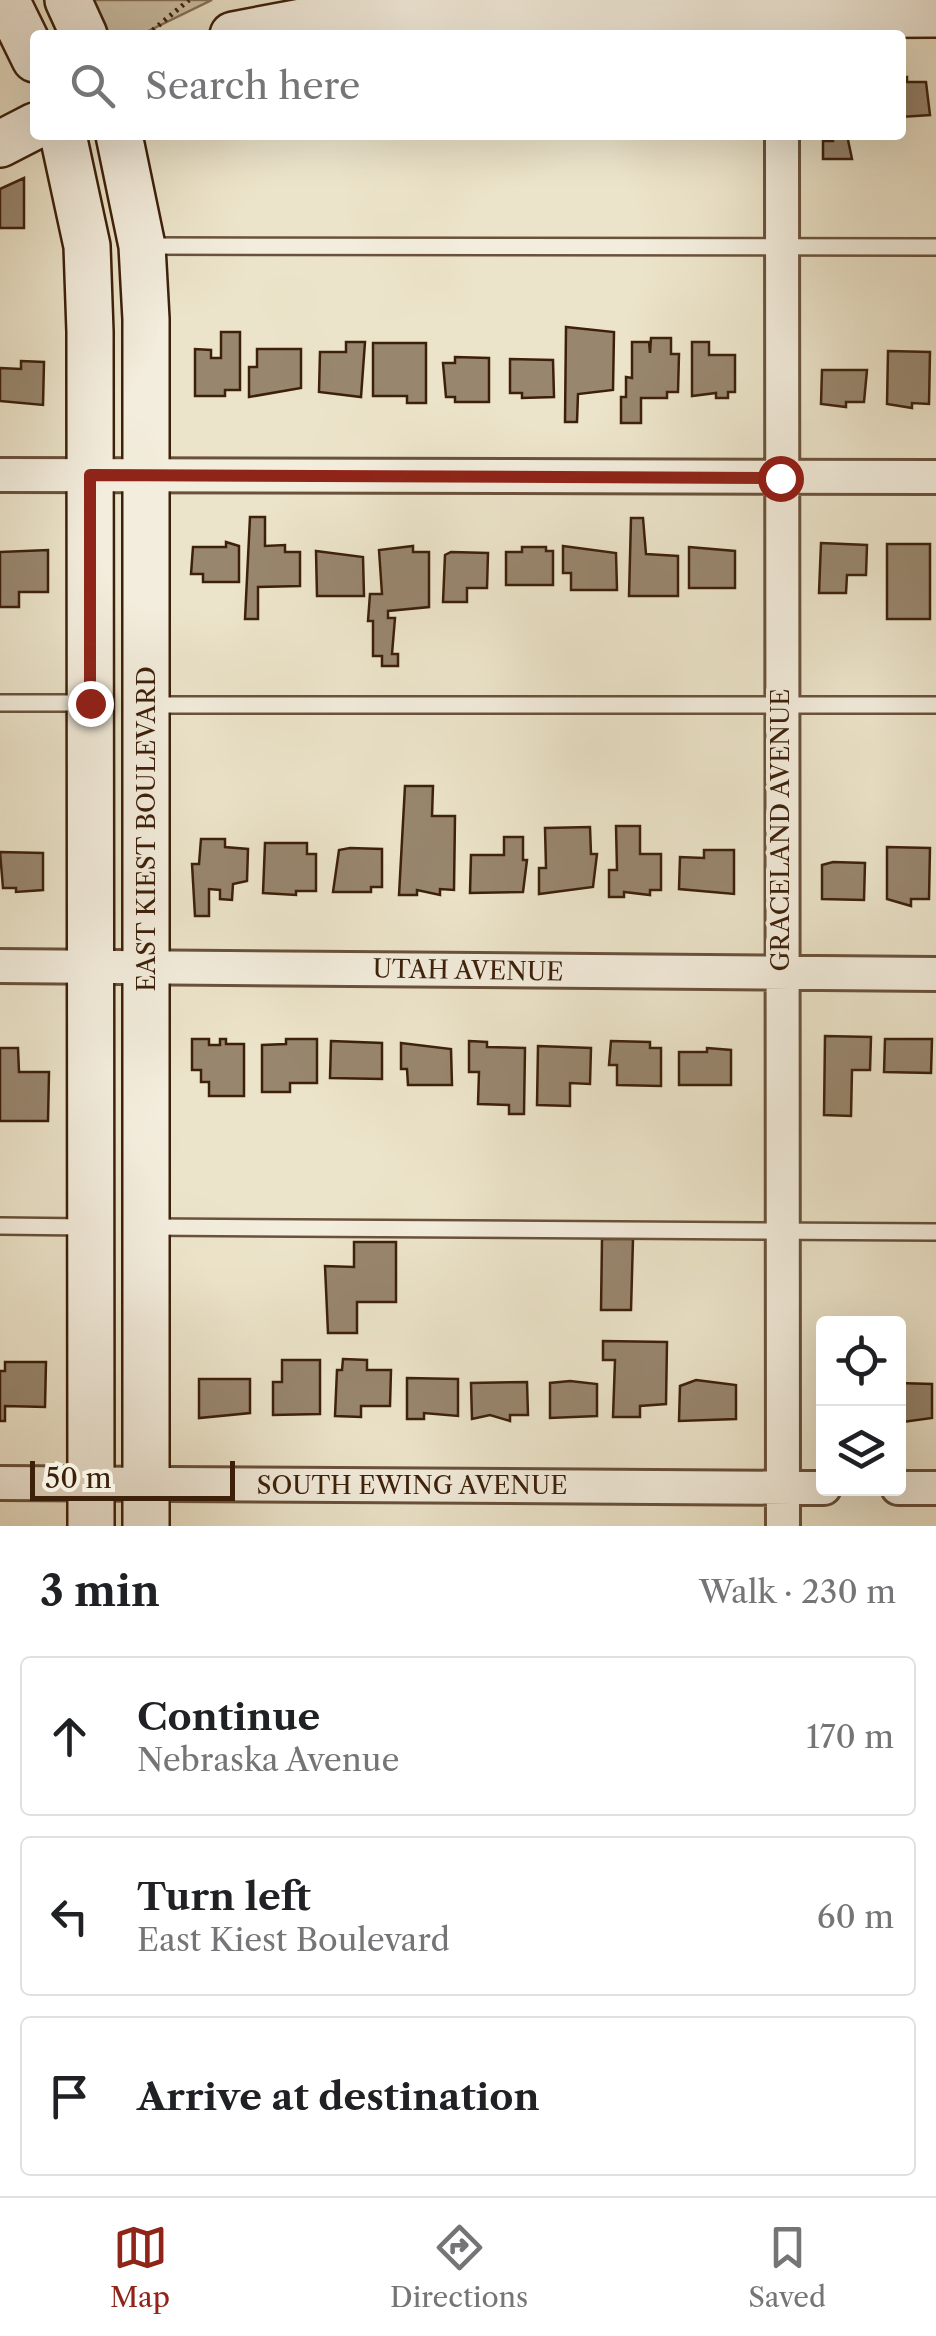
<!DOCTYPE html>
<meta charset="utf-8">
<style>
body{margin:0;font-family:"Libre Caslon Text",serif;background:#f6f6f6;color:#202124}
.controls{position:absolute;right:30px;bottom:30px;display:grid;overflow:hidden;border-radius:10px;box-shadow:0 10px 40px #0002}
.controls button{width:90px;height:90px;display:grid;place-items:center;padding:0;border:0;border-bottom:2px solid #e0e0e0;background:#fff;color:#202124;font:50px sans-serif}
.scale{position:absolute;left:30px;bottom:25px;width:205px;box-sizing:border-box;padding-left:10px;border:5px solid #3d200a;border-top:0;font-size:28px;line-height:35px;white-space:nowrap;color:#3d200a;-webkit-text-stroke:8px #f3eddd;paint-order:stroke}
.stop{position:absolute;width:30px;height:30px;margin:-22px;border:8px solid #8f2418;border-radius:50%;background:#fff}
.stop.end{background:#8f2418;border-color:#fff;box-shadow:0 2px 10px #0008}
.list{margin:0;padding:0;list-style:none}
h2{display:flex;justify-content:space-between;align-items:center;height:130px;margin:0;padding:0 40px;font-size:42px}
h2 small{font-size:32px;font-weight:400;color:#757577}
.list li{display:grid;grid-template-columns:65px 1fr auto;gap:30px;align-items:center;box-sizing:border-box;height:160px;margin:0 20px 20px;padding:0 20px;border:2px solid #e0e0e0;border-radius:10px}
.list b{display:block;font-size:38px;white-space:nowrap}
.list p{margin:0;font-size:32px;white-space:nowrap;color:#757577}
.list em{font-size:32px;font-style:normal;color:#757577}
.icon{flex:none;width:55px;height:55px;fill:none;stroke:currentColor;stroke-width:2;stroke-linecap:round;stroke-linejoin:round}
.map{position:relative;flex:none;width:936px;height:1526px;overflow:hidden}
.search{position:absolute;background:#fff;box-shadow:0 10px 40px #0002;left:30px;right:30px;top:30px;height:110px;display:flex;align-items:center;gap:25px;box-sizing:border-box;padding:0 35px;border-radius:10px;color:#757577;font-size:38px}
.sheet{height:670px;background:#fff}
nav{display:flex;justify-content:space-around;align-items:center;box-sizing:border-box;height:140px;border-top:2px solid #e0e0e0;background:#fff;font-size:28px;color:#757577}
nav a{display:grid;justify-items:center;gap:5px}
nav .on{color:#8f2418}
.map>svg:first-child{display:block}
.green{fill:#cec3a9;stroke:#86725a;stroke-width:2.5}
.building{fill:#98866e;stroke:#3d200a;stroke-width:2.5}
.lines{fill:none;stroke-linecap:round;stroke-linejoin:round}
.lane-casing{stroke:#69513a;stroke-width:20}
.street-casing{stroke:#69513a;stroke-width:38}
.secondary-casing{stroke:#3d200a;stroke-width:50}
.path{stroke:#3d200a;stroke-width:5;stroke-dasharray:2.5 5;stroke-linecap:butt}
.lane{stroke:#f3eddd;stroke-width:15}
.street{stroke:#f3eddd;stroke-width:32}
.secondary{stroke:#f3eddd;stroke-width:45}
.route{stroke:#8f2418;stroke-width:12}
.labels{text-anchor:middle;stroke-width:8;stroke-linejoin:round;paint-order:stroke}
.street-label{font-size:25px;fill:#3d200a;stroke:#f3eddd}
</style>
<div class="map">
<svg width="936" height="1526" viewBox="0 0 936 1526">
<rect width="100%" height="100%" fill="#ece4ca"/>
<filter id="stains"><feTurbulence type="fractalNoise" baseFrequency=".002" numOctaves="4"/><feColorMatrix values="0 0 0 0 .2 0 0 0 0 .09 0 0 0 0 .02 0 0 0 .5 -.17"/></filter>
<radialGradient id="worn" r=".72"><stop offset=".6" stop-color="#630" stop-opacity="0"/><stop offset="1" stop-color="#630" stop-opacity=".3"/></radialGradient>
<path class="green" d="M89,0H212L140,35H108Z"/>
<path class="building" d="M901,77H907V82H926L930,115L901,117Z
M833,135H847L852,159H823V141H833Z
M24,178V228H0V189Z
M566,327L614,332L613,390L578,394L577,422H565Z
M221,332H240V390H225V396H195V349L211,350V358H221Z
M651,338H671V354H679L678,392H667V398H641V423H621V397H626V377L632,378V342H649L650,353Z
M346,342H365L361,397L319,392L320,352H346Z
M692,342H709V355H735V392H728V398H716V393L692,396Z
M373,343H426V403H407V396H373Z
M257,349H301V388L249,397V367H257Z
M888,351L930,352L929,404L912,403V408L887,404Z
M455,357L489,358V402H455V397H446L443,363H455Z
M510,359L553,360L554,397L522,398V393H510Z
M21,361L44,362L43,405L0,401V368L21,369Z
M822,370H867L864,402H846V407L821,404Z
M250,517H265V546L285,545V552H300V586L258,587V619H245Z
M631,518H643L646,554L678,556V596H629Z
M226,542L239,546V582H203V574H191L193,547H226Z
M821,543L867,545L866,575H847L846,593H819Z
M887,544H930V619H887Z
M413,546V552H429V607L388,611V618H395L392,654H398V666H382V656H373V621H368L370,594H382L379,550Z
M563,546L616,553L617,590H571V573H563Z
M522,547H546V551H553V585H506V552H522Z
M689,547L735,551V588H689Z
M48,550V592H19V607H0V552Z
M316,551L363,557L364,596H317Z
M451,552L488,553L487,588H467V602H443L445,555Z
M405,786H433L432,816H455L454,890L440,889V895L417,890V895H399Z
M616,826H640V854H661V890H650V895L624,892V897H609V870H617Z
M590,827L591,854H597L593,887L539,894V868H546L545,828Z
M504,837H523V860H527L523,892L470,893L471,855H504Z
M201,839H225V847L248,849L247,881L233,884L232,900L220,899V890L209,889V916H195L192,864H199Z
M265,843H307V854H316V891H296V895L263,893Z
M887,847L930,848L929,899H911V906L887,899Z
M350,848L382,849V887H371V892H333L339,850Z
M704,850H734V894L679,889L680,857L704,858Z
M0,852L43,853V890L16,892V888H3Z
M833,862L865,863L864,900L822,899V865Z
M825,1036L871,1037L870,1070H852L851,1116L824,1115Z
M192,1039H209V1045H220V1039H226V1044H244V1096H209V1082H201V1070H192Z
M286,1039H317V1083H290V1092H262V1045L286,1044Z
M885,1039H932L931,1073L884,1072Z
M331,1041L382,1043V1079L330,1078Z
M469,1041L487,1042V1047L525,1048L524,1114H509V1105L478,1104L479,1072H469Z
M611,1041L650,1042V1048H661V1086L617,1085V1065H609Z
M401,1043L451,1049L452,1085H408L407,1069H401Z
M538,1046L591,1048L590,1084L570,1083V1106L537,1105Z
M0,1048H18L19,1072H49L48,1121H0Z
M707,1048L731,1050V1085H679V1052H707Z
M602,1239H633L631,1310H601Z
M354,1242H396V1302H357V1333H328L325,1266L354,1267Z
M603,1341L667,1342L666,1404L640,1406V1417H613L615,1360H603Z
M343,1359L367,1360V1370H391L390,1406H361V1417L335,1416L337,1370H342Z
M282,1360H320V1414L273,1415V1382H282Z
M5,1362H46L45,1407L5,1406V1421H0V1371H5Z
M407,1378L458,1379V1416L424,1413V1419H407Z
M199,1379H250V1413L199,1418Z
M696,1380L736,1385V1419L679,1421L680,1386Z
M570,1381L597,1384V1416L550,1418V1383Z
M527,1382L528,1415H510V1421L490,1415L472,1419L471,1383Z
M898,1383L932,1384V1418L903,1422L898,1417Z"/>
<g class="lines">
<defs>
<path id="lane" d="M145,246L936,247
M0,703H86
M150,705H936
M0,1226L87,1227
M150,1227L936,1232"/>
<path id="street" d="M782,135L783,1526
M0,475L936,477
M0,966L936,974
M0,1483L824,1488
M898,1488H936"/>
<path id="secondary" d="M6,0L35,59
M68,0L84,35
M233,35L328,17L936,14
M63,135L87,246L90,332L91,1526
M119,135L142,246L146,319V1526
M0,144L35,126"/>
</defs>
<use href="#lane" class="lane-casing"/>
<use href="#street" class="street-casing"/>
<use href="#secondary" class="secondary-casing"/>
<path class="path" d="M147,35L189,0"/>
<use href="#lane" class="lane"/>
<use href="#street" class="street"/>
<use href="#secondary" class="secondary"/>
</g>
<g class="lines">
<path class="route" d="M90,703V475L780,478"/>
</g>
<g class="labels">
<g class="street-label">
<text transform="translate(146 829) rotate(-90)" y="9">EAST KIEST BOULEVARD</text>
<text transform="translate(780 830) rotate(-90)" y="9">GRACELAND AVENUE</text>
<text transform="translate(468 970) rotate(1)" y="9">UTAH AVENUE</text>
<text x="412" y="1494">SOUTH EWING AVENUE</text>
</g>
</g>
<rect width="100%" height="100%" filter="url(#stains)"/>
<rect width="100%" height="100%" fill="url(#worn)"/>
</svg>
<div class="controls">
<button><svg class="icon" aria-label="locate" viewBox="0 0 24 24"><circle cx="12" cy="12" r="6"/><path d="M12 2v4M12 18v4M2 12h4M18 12h4"/></svg></button>
<button><svg class="icon" aria-label="layers" viewBox="0 0 24 24"><path d="M12 4l9 5-9 5-9-5zM3 14l9 5 9-5"/></svg></button>
</div>
<div class="scale">50 m</div>
<div class="stop" style="left:780px;top:478px"></div>
<div class="stop end" style="left:90px;top:703px"></div>
<div class="search"><svg class="icon" aria-label="search" viewBox="0 0 24 24"><circle cx="10" cy="10" r="6"/><path d="M15 15l6 6"/></svg>Search here</div>
</div>
<section class="sheet">
<h2>3 min<small>Walk · 230 m</small></h2>
<ul class="list">
<li><svg class="icon" aria-label="ahead" viewBox="0 0 24 24"><path d="M12 20V5M6 11l6-6 6 6"/></svg><div><b>Continue</b><p>Nebraska Avenue</p></div><em>170 m</em></li>
<li><svg class="icon" aria-label="left" viewBox="0 0 24 24"><path d="M17 20v-9H6M10 6l-5 5 5 5"/></svg><div><b>Turn left</b><p>East Kiest Boulevard</p></div><em>60 m</em></li>
<li><svg class="icon" aria-label="arrive" viewBox="0 0 24 24"><path d="M6 21V4h12l-3 4 3 4H6"/></svg><div><b>Arrive at destination</b></div></li>
</ul>
</section>
<nav>
<a class="on"><svg class="icon" aria-label="map" viewBox="0 0 24 24"><path d="M3 6l6-2 6 2 6-2v14l-6 2-6-2-6 2zM9 4v14M15 6v14"/></svg>Map</a>
<a><svg class="icon" aria-label="directions" viewBox="0 0 24 24"><path d="M12 3l9 9-9 9-9-9zM9 14v-3h6M13 9l2 2-2 2"/></svg>Directions</a>
<a><svg class="icon" aria-label="saved" viewBox="0 0 24 24"><path d="M7 4h10v16l-5-4-5 4z"/></svg>Saved</a>
</nav>
